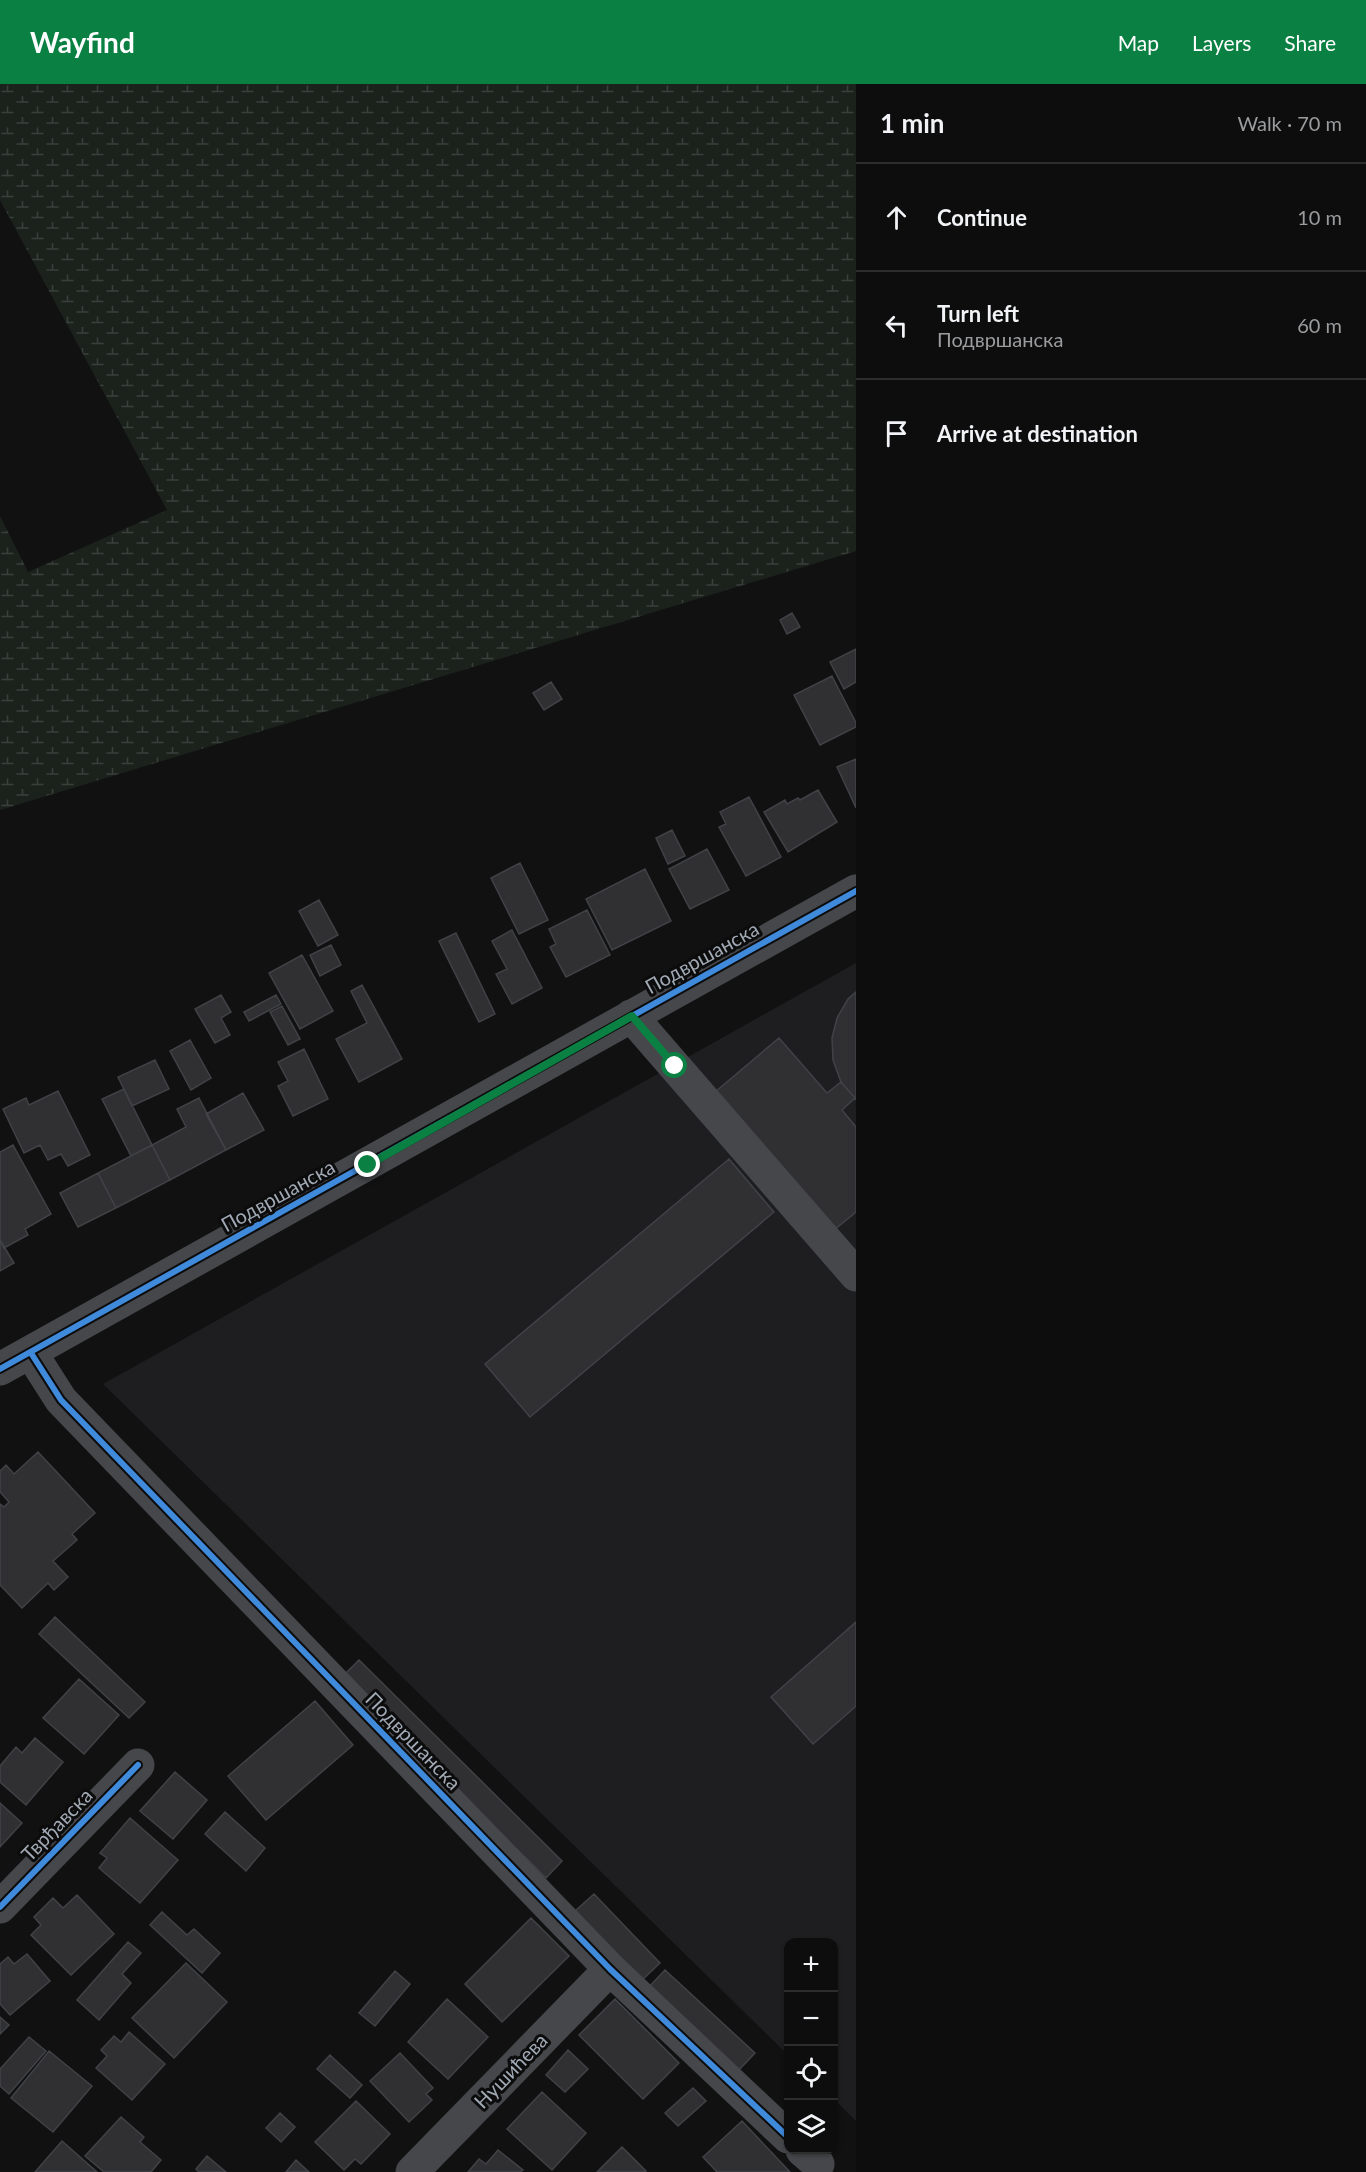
<!DOCTYPE html>
<meta charset="utf-8">
<style>
body{margin:0;font-family:Lato,sans-serif;background:#1b1b1c;color:#f1f3f6}
.controls{position:absolute;right:18px;bottom:18px;display:grid;overflow:hidden;border-radius:12px;box-shadow:0 2px 4px #0004}
.controls button{width:54px;height:54px;display:grid;place-items:center;padding:0;border:0;border-bottom:2px solid #2d2d2e;background:#0d0d0e;color:#f1f3f6;font:30px sans-serif}
.stop{position:absolute;width:18px;height:18px;margin:-14px;border:4px solid #0b8043;border-radius:50%;background:#fff}
.stop.end{background:#0b8043;border-color:#fff;box-shadow:0 2px 6px #0008}
.list{margin:0;padding:0;list-style:none}
h2{display:flex;justify-content:space-between;align-items:center;height:78px;margin:0;padding:0 24px;font-size:26px}
h2 small{font-size:20px;font-weight:400;color:#9a9c9e}
.list li{display:grid;grid-template-columns:39px 1fr auto;gap:18px;align-items:center;box-sizing:border-box;height:108px;padding:0 24px;border-top:2px solid #2d2d2e}
.list b{display:block;font-size:22px;white-space:nowrap}
.list p{margin:0;font-size:20px;white-space:nowrap;color:#9a9c9e}
.list em{font-size:20px;font-style:normal;color:#9a9c9e}
.icon{flex:none;width:33px;height:33px;fill:none;stroke:currentColor;stroke-width:2;stroke-linecap:round;stroke-linejoin:round}
.map{position:relative;flex:none;width:856px;height:2088px;overflow:hidden}
header{display:flex;align-items:center;gap:36px;box-sizing:border-box;height:84px;padding:0 30px;background:#0b8043;color:#fff}
header strong{font-size:28px}
nav{display:flex;gap:33px;margin-inline-start:auto;font-size:21px}
main{display:flex}
aside{flex:1;background:#0d0d0e}
.map>svg:first-child{display:block}
.built{fill:#1e1e20}
.wetland{fill:url(#wetland-marsh)}
.building{fill:#303032;stroke:#404246;stroke-width:1.5}
.lines{fill:none;stroke-linecap:round;stroke-linejoin:round}
.minor{stroke:#45474a;stroke-width:33}
.cycleway-casing{stroke:#0c0c0d;stroke-width:10}
.cycleway{stroke:#408adc;stroke-width:6}
.route{stroke:#0b8043;stroke-width:8}
.labels{text-anchor:middle;stroke-width:6;stroke-linejoin:round;paint-order:stroke}
.street-label{font-size:20px;fill:#a1a9b4;stroke:#0c0c0d}
</style>
<header>
<strong>Wayfind</strong>
<nav><a>Map</a><a>Layers</a><a>Share</a></nav>
</header>
<main>
<div class="map">
<svg width="856" height="2088" viewBox="0 0 856 2088">
<defs>
<pattern id="wetland-marsh" width="20" height="14" patternUnits="userSpaceOnUse" patternTransform="scale(1.5)"><rect width="20" height="14" fill="#1b221c"/><path d="M1 5h8M5 5V1M11 12h8M15 12V8" fill="none" stroke="#393f3b"/></pattern>
</defs>
<rect width="100%" height="100%" fill="#111112"/>
<path class="built" d="M856,879V2037L834,2015V1858H788V1971L103,1300Z"/>
<path class="wetland" d="M0,0H856V467L0,726V432L28,488L167,426L0,116Z"/>
<path class="building" d="M792,529L800,543L787,550L780,536Z
M856,565V598L844,605L830,578Z
M832,592L856,639V643L820,661L794,611Z
M551,598L562,615L544,626L533,609Z
M856,675V724L837,683Z
M818,706L837,738L788,768L764,728L785,716L787,720L798,714L800,716Z
M749,713L781,773L746,792L719,743L726,740L720,728Z
M672,746L685,772L668,780L656,754Z
M707,765L729,806L690,825L669,785Z
M520,779L548,836L519,850L491,794Z
M645,785L671,837L612,866L586,815Z
M319,816L338,851L318,862L299,827Z
M587,826L610,871L566,893L550,863L556,860L549,845Z
M512,846L542,904L512,920L496,890L507,885L492,857Z
M456,849L495,930L479,938L439,857Z
M331,861L341,881L320,892L310,871Z
M302,871L333,927L300,945L269,889Z
M362,901L402,975L359,998L336,955L367,939L351,907Z
M856,908V1015L841,998L833,976L832,954L837,934L848,915Z
M221,911L231,928L221,934L230,951L215,959L195,925Z
M276,911L281,920L249,937L244,928Z
M282,922L300,955L288,961L270,928Z
M779,954L827,1009L841,998L855,1014L842,1026L856,1043V1128L834,1146L715,1008Z
M190,956L211,994L191,1006L170,967Z
M304,965L328,1015L293,1032L278,1002L288,997L278,978Z
M155,976L169,1005L132,1022L118,993Z
M124,1005L152,1061L131,1072L102,1015Z
M58,1007L90,1071L68,1082L61,1070L48,1076L40,1061L24,1069L3,1025L26,1014L29,1021Z
M243,1009L264,1046L226,1066L206,1030Z
M199,1014L226,1066L170,1096L152,1061L186,1043L177,1025Z
M13,1061L51,1130L25,1145L28,1151L4,1164L0,1156V1068Z
M152,1061L170,1096L116,1124L98,1089Z
M729,1075L774,1128L530,1333L485,1280Z
M98,1089L116,1124L78,1143L60,1109Z
M0,1156L14,1179L0,1187Z
M38,1368L95,1429L72,1450L77,1456L53,1477L68,1493L54,1506L48,1499L22,1524L0,1501V1420L4,1423L9,1418L0,1408V1387L6,1381L14,1390Z
M55,1533L145,1618L129,1634L39,1550Z
M856,1538V1622L813,1660L771,1613Z
M359,1576L562,1777L546,1794L343,1592Z
M79,1595L119,1631L84,1670L43,1634Z
M315,1617L353,1661L266,1736L228,1692Z
M35,1654L63,1678L26,1721L0,1698V1682L16,1663L22,1669Z
M175,1688L207,1716L173,1755L140,1727Z
M0,1719L22,1739L0,1763Z
M225,1728L265,1764L246,1787L205,1750Z
M130,1734L178,1776L140,1819L99,1784L107,1774L100,1769Z
M594,1810L660,1879L641,1897L575,1827Z
M77,1811L114,1850L71,1891L31,1851L41,1841L34,1833L53,1814L63,1824Z
M162,1828L187,1851L194,1845L220,1869L202,1889L150,1841Z
M531,1834L569,1872L502,1938L465,1900Z
M128,1858L141,1869L122,1890L131,1899L99,1936L77,1916Z
M27,1870L50,1897L10,1931L0,1920V1880L8,1873L14,1880Z
M186,1879L227,1918L174,1974L132,1934Z
M665,1886L755,1969L738,1987L648,1904Z
M395,1887L410,1900L375,1942L359,1929Z
M447,1915L488,1953L448,1995L408,1958Z
M615,1915L679,1979L643,2015L579,1951Z
M0,1933L9,1941L0,1950Z
M129,1948L165,1980L132,2016L96,1984L107,1972L101,1966L114,1952L121,1958Z
M29,1953L46,1967L9,2010L0,2002V1985Z
M568,1966L588,1985L565,2008L546,1991Z
M49,1967L92,2002L53,2048L11,2014Z
M400,1969L433,2004L426,2010L432,2016L409,2038L370,1997Z
M330,1971L362,2001L350,2014L317,1985Z
M693,2004L706,2017L678,2042L665,2029Z
M542,2008L586,2049L552,2086L507,2045Z
M356,2017L390,2050L361,2080L355,2075L344,2086L315,2058Z
M280,2029L295,2043L281,2058L266,2044Z
M121,2033L144,2053L140,2058L161,2076L151,2088H104L85,2072Z
M742,2037L790,2088H717L703,2073Z
M62,2057L97,2088H35Z
M622,2063L646,2087L645,2088H597Z
M498,2066L523,2086L520,2088H468L479,2075L486,2080Z
M207,2072L226,2088H199L196,2085Z
M296,2076L309,2088H286Z"/>
<g class="lines">
<path class="minor" d="M631,932L856,1191
M31,1269L61,1316L610,1885L788,2053
M0,1285L856,807
M0,1823L138,1681
M802,2066L818,2080
M412,2088L610,1885"/>
<defs>
<path id="cycleway" d="M31,1269L61,1316L610,1885L788,2053
M0,1285L856,807
M0,1823L138,1681"/>
</defs>
<use href="#cycleway" class="cycleway-casing"/>
<use href="#cycleway" class="cycleway"/>
</g>
<g class="lines">
<path class="route" d="M368,1081L632,932L675,982"/>
</g>
<g class="labels">
<g class="street-label">
<text transform="translate(702 874) rotate(-29)" y="7">Подвршанска</text>
<text transform="translate(278 1112) rotate(-29)" y="7">Подвршанска</text>
<text transform="translate(413 1657) rotate(46)" y="7">Подвршанска</text>
<text transform="translate(57 1741) rotate(-46)" y="7">Тврђавска</text>
<text transform="translate(511 1987) rotate(-46)" y="7">Нушићева</text>
</g>
</g>
</svg>
<div class="controls">
<button>+</button>
<button>−</button>
<button><svg class="icon" aria-label="locate" viewBox="0 0 24 24"><circle cx="12" cy="12" r="6"/><path d="M12 2v4M12 18v4M2 12h4M18 12h4"/></svg></button>
<button><svg class="icon" aria-label="layers" viewBox="0 0 24 24"><path d="M12 4l9 5-9 5-9-5zM3 14l9 5 9-5"/></svg></button>
</div>
<div class="stop" style="left:675px;top:982px"></div>
<div class="stop end" style="left:368px;top:1081px"></div>
</div>
<aside>
<h2>1 min<small>Walk · 70 m</small></h2>
<ul class="list">
<li><svg class="icon" aria-label="ahead" viewBox="0 0 24 24"><path d="M12 20V5M6 11l6-6 6 6"/></svg><div><b>Continue</b></div><em>10 m</em></li>
<li><svg class="icon" aria-label="left" viewBox="0 0 24 24"><path d="M17 20v-9H6M10 6l-5 5 5 5"/></svg><div><b>Turn left</b><p>Подвршанска</p></div><em>60 m</em></li>
<li><svg class="icon" aria-label="arrive" viewBox="0 0 24 24"><path d="M6 21V4h12l-3 4 3 4H6"/></svg><div><b>Arrive at destination</b></div></li>
</ul>
</aside>
</main>
